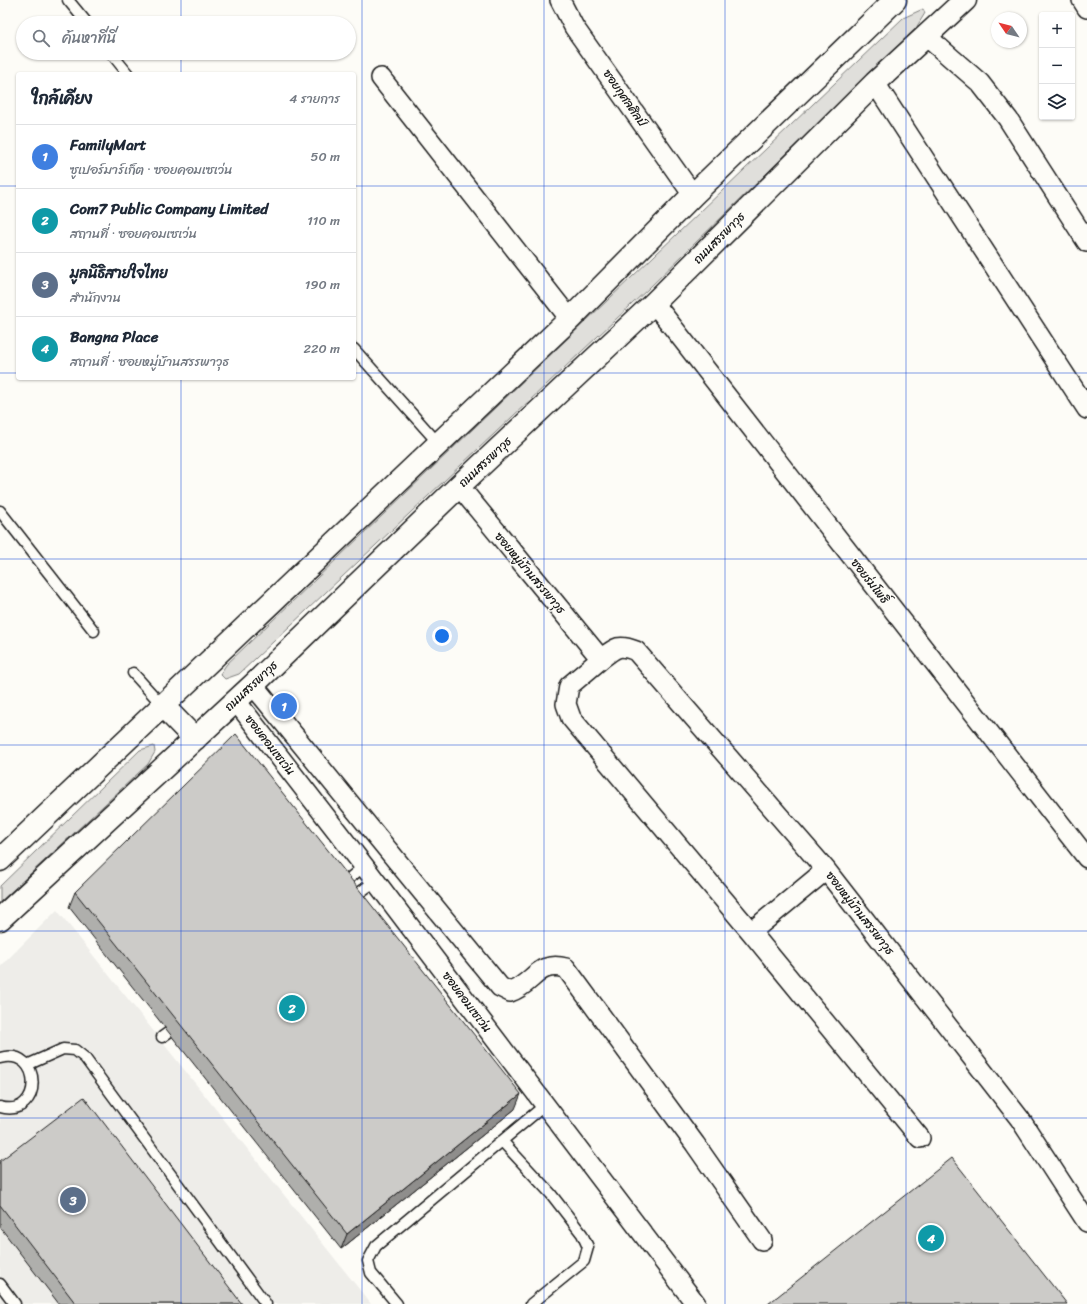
<!DOCTYPE html>
<html lang="th">
<meta charset="utf-8">
<style>
body{margin:0;font-family:Sriracha,"Playpen Sans Thai",sans-serif;background:#f2f2f3;color:#1f2937}
.controls{position:absolute;right:12px;top:12px;display:grid;overflow:hidden;border-radius:4px;box-shadow:0 1px 3px #0004}
.controls button{width:36px;height:36px;display:grid;place-items:center;padding:0;border:0;border-bottom:1px solid #e0e1e3;background:#fff;color:#1f2937;font:20px sans-serif}
.compass{position:absolute;left:991px;top:12px;width:36px;height:36px;border-radius:50%;background:#fff;box-shadow:0 1px 3px #0004;rotate:305deg}
.you{position:absolute;left:442px;top:636px;width:14px;height:14px;margin:-10px;border:3px solid #fff;border-radius:50%;background:#1a73e8;box-shadow:0 0 0 6px #1a73e833}
.badge{display:grid;place-items:center;width:26px;height:26px;border-radius:50%;background:#d1495b;color:#fff;font-size:13px;font-weight:700}
.pin{position:absolute;translate:-50% -50%;border:2px solid #fff;box-shadow:0 1px 4px #0006}
.list{margin:0;padding:0;list-style:none}
h2{display:flex;justify-content:space-between;align-items:center;height:52px;margin:0;padding:0 16px;font-size:17px}
h2 small{font-size:13px;font-weight:400;color:#747a83}
.list li{display:grid;grid-template-columns:26px 1fr auto;gap:12px;align-items:center;box-sizing:border-box;height:64px;padding:0 16px;border-top:1px solid #e0e1e3}
.list b{display:block;font-size:15px;white-space:nowrap}
.list p{margin:0;font-size:13px;white-space:nowrap;color:#747a83}
.list em{font-size:13px;font-style:normal;color:#747a83}
.icon{flex:none;width:22px;height:22px;fill:none;stroke:currentColor;stroke-width:2;stroke-linecap:round;stroke-linejoin:round}
.map{position:relative;flex:none;width:1087px;height:1304px;overflow:hidden}
.search{position:absolute;background:#fff;box-shadow:0 1px 3px #0004;left:16px;top:16px;width:340px;height:44px;display:flex;align-items:center;gap:10px;box-sizing:border-box;padding:0 14px;border-radius:22px;color:#747a83;font-size:15px}
.panel{position:absolute;background:#fff;box-shadow:0 1px 3px #0004;left:16px;top:72px;width:340px;height:308px;border-radius:4px}
.map>svg:first-child{display:block}
.built{fill:#eeede9}
.green{fill:#e0dfdb;stroke:#7e7e7c}
.lines{fill:none;stroke-linecap:round;stroke-linejoin:round}
.service-casing{stroke:#1c1c1c;stroke-width:13}
.minor-casing{stroke:#1c1c1c;stroke-width:22}
.secondary-casing{stroke:#1c1c1c;stroke-width:25}
.service{stroke:#fdfcf7;stroke-width:10}
.minor{stroke:#fdfcf7;stroke-width:19}
.secondary{stroke:#fdfcf7;stroke-width:22}
.wall{fill:#afafac;stroke:#1c1c1c}
.shaded-wall{fill:#8f8e8c;stroke:#1c1c1c}
.building{fill:#cccbc8;stroke:#1c1c1c}
.grid{fill:none;stroke:#1d4ed8;stroke-width:1;stroke-opacity:0.55}
.labels{text-anchor:middle;stroke-width:3;stroke-linejoin:round;paint-order:stroke}
.street-label{font-size:12px;fill:#1c1c1c;stroke:#fdfcf7}
</style>
<div class="map">
<svg width="1087" height="1304" viewBox="0 0 1087 1304">
<rect width="100%" height="100%" fill="#fdfcf7"/>
<filter id="ink" filterUnits="userSpaceOnUse"><feTurbulence type="fractalNoise" baseFrequency=".025" numOctaves="2"/><feDisplacementMap in="SourceGraphic" scale="8" xChannelSelector="R" yChannelSelector="G"/><feConvolveMatrix kernelMatrix="1 2 1 2 8 2 1 2 1" color-interpolation-filters="sRGB"/></filter>
<g filter="url(#ink)">
<path class="built" d="M57,910L371,1304H0V967Z"/>
<path class="green" d="M923,9L925,13L916,28L648,289L239,674L225,679L220,674L226,665L903,18Z
M154,746L155,752L148,764L0,902V886L140,750Z"/>
<g class="lines">
<defs>
<path id="service" d="M68,0L87,23
M111,53L128,74
M354,349L439,444
M0,511L94,631
M133,673L162,705
M339,887L364,866
M350,900L375,881
M162,1037L180,1024
M0,1058C43,1046 44,1119 0,1107
M27,1065L63,1049L75,1050L85,1058L266,1304
M502,1141L551,1194L582,1234L588,1247L584,1261L531,1304
M0,1284L15,1304
M397,1304L371,1273L368,1261L376,1246L545,1105"/>
<path id="minor" d="M560,0L574,27L693,195
M1082,0L1087,8
M926,36L980,83L1008,119L1087,242
M381,78L570,319
M875,83L1087,409
M654,303L1087,858
M459,486L601,659L569,686L566,704L571,718L751,932L920,1138
M601,659C616,647 619,644 636,651L826,870L1020,1119L1087,1222
M253,685L500,987L510,992C534,984 537,960 566,968L695,1144L762,1240
M236,701L364,866L696,1304
M751,932L826,870"/>
<path id="secondary" d="M162,705L195,739
M0,860L570,319L693,195L895,0
M0,919L253,685L459,486L654,303L875,83L965,0"/>
</defs>
<use href="#service" class="service-casing"/>
<use href="#minor" class="minor-casing"/>
<use href="#secondary" class="secondary-casing"/>
<use href="#service" class="service"/>
<use href="#minor" class="minor"/>
<use href="#secondary" class="secondary"/>
</g>
<path class="wall" d="M75,892L515,1109L341,1249L69,907Z
M0,1161L242,1304H59L0,1227Z"/>
<path class="shaded-wall" d="M521,1094L515,1109L341,1249L347,1234Z"/>
<path class="building" d="M236,734L521,1094L347,1234L75,892Z
M84,1097L242,1304H76L0,1205V1161Z
M952,1158L1067,1304H768Z"/>
</g>
<path class="grid" d="M181,0V23M362,0V1304M544,0V1304M725,0V1304M906,0V1304M181,53V74M0,186H18M354,186H1087M0,373H18M354,373H1087M181,378V1304M0,559H1087M0,745H1087M0,931H1087M0,1118H1087"/>
<g class="labels">
<g class="street-label">
<text transform="translate(625 98) rotate(55)" y="4">ซอยกุศลศิลป์</text>
<text transform="translate(719 238) rotate(-45)" y="4">ถนนสรรพาวุธ</text>
<text transform="translate(485 462) rotate(-43)" y="4">ถนนสรรพาวุธ</text>
<text transform="translate(530 573) rotate(50)" y="4">ซอยหมู่บ้านสรรพาวุธ</text>
<text transform="translate(870 581) rotate(52)" y="4">ซอยร่มโพธิ์</text>
<text transform="translate(251 686) rotate(-43)" y="4">ถนนสรรพาวุธ</text>
<text transform="translate(270 745) rotate(52)" y="4">ซอยคอมเซเว่น</text>
<text transform="translate(860 913) rotate(52)" y="4">ซอยหมู่บ้านสรรพาวุธ</text>
<text transform="translate(467 1002) rotate(53)" y="4">ซอยคอมเซเว่น</text>
</g>
</g>
</svg>
<div class="controls">
<button>+</button>
<button>−</button>
<button><svg class="icon" aria-label="layers" viewBox="0 0 24 24"><path d="M12 4l9 5-9 5-9-5zM3 14l9 5 9-5"/></svg></button>
</div>
<svg class="compass" viewBox="-18 -18 36 36"><path d="M0-13l5 13h-10z" fill="#e53935"/><path d="M0 13l5-13h-10z" fill="#747a83"/></svg>
<div class="you"></div>
<div class="pin badge" style="left:284px;top:706px;background:#3f7fe0">1</div>
<div class="pin badge" style="left:292px;top:1008px;background:#0f9aa8">2</div>
<div class="pin badge" style="left:73px;top:1200px;background:#5c6f8a">3</div>
<div class="pin badge" style="left:931px;top:1238px;background:#0f9aa8">4</div>
<div class="search"><svg class="icon" aria-label="search" viewBox="0 0 24 24"><circle cx="10" cy="10" r="6"/><path d="M15 15l6 6"/></svg>ค้นหาที่นี่</div>
<section class="panel">
<h2>ใกล้เคียง<small>4 รายการ</small></h2>
<ul class="list">
<li><span class="badge" style="background:#3f7fe0">1</span><div><b>FamilyMart</b><p>ซูเปอร์มาร์เก็ต · ซอยคอมเซเว่น</p></div><em>50 m</em></li>
<li><span class="badge" style="background:#0f9aa8">2</span><div><b>Com7 Public Company Limited</b><p>สถานที่ · ซอยคอมเซเว่น</p></div><em>110 m</em></li>
<li><span class="badge" style="background:#5c6f8a">3</span><div><b>มูลนิธิสายใจไทย</b><p>สำนักงาน</p></div><em>190 m</em></li>
<li><span class="badge" style="background:#0f9aa8">4</span><div><b>Bangna Place</b><p>สถานที่ · ซอยหมู่บ้านสรรพาวุธ</p></div><em>220 m</em></li>
</ul>
</section>
</div>
